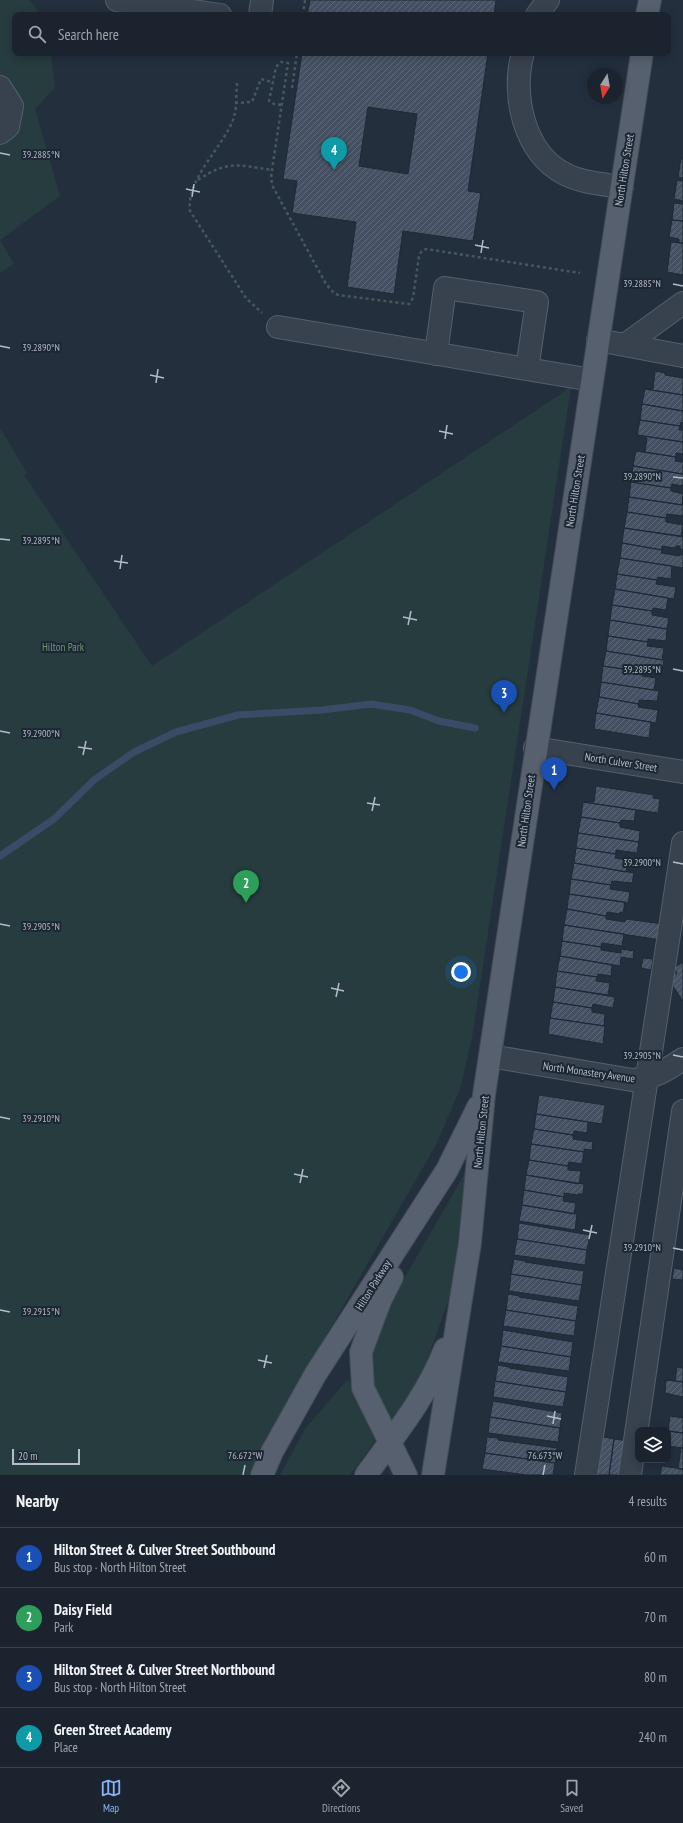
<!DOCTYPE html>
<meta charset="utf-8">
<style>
body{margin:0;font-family:"PT Sans Narrow",sans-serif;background:#242b36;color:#f1f3f6}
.controls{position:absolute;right:12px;bottom:12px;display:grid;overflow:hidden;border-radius:8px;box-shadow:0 2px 10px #0003}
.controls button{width:36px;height:36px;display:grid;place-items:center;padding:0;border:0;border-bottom:1px solid #39404a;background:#1b232e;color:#f1f3f6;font:20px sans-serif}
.compass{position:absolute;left:587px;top:68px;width:36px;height:36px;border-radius:50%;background:#1b232e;box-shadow:0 2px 10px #0003;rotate:191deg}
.scale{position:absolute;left:12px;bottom:10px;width:68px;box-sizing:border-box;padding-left:4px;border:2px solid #b4bcc9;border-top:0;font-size:11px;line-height:14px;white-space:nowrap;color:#b4bcc9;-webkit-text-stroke:3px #1d2633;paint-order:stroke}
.you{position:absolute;left:461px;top:972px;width:14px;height:14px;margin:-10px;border:3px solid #fff;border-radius:50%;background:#1a73e8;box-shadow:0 0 0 6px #1a73e833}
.badge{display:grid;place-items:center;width:26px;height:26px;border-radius:50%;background:#8ab4f8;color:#fff;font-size:13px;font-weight:700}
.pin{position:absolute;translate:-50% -33px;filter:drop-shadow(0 1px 2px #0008)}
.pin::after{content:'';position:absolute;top:21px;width:14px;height:12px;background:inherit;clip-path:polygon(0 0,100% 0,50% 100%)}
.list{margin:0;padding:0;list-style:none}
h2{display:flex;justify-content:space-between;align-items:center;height:52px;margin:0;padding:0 16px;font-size:17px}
h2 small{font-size:13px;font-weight:400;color:#a0a4aa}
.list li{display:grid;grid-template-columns:26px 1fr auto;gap:12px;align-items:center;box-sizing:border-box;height:60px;padding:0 16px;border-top:1px solid #39404a}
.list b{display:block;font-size:15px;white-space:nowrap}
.list p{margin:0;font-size:13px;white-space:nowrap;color:#a0a4aa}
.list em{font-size:13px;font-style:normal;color:#a0a4aa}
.icon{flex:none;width:22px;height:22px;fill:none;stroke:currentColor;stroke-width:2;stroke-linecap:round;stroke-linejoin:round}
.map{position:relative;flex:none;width:683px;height:1475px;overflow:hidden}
.search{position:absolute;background:#1b232e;box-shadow:0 2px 10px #0003;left:12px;right:12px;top:12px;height:44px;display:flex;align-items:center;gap:10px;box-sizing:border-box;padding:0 14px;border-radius:8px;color:#a0a4aa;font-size:15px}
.sheet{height:292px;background:#1b232e}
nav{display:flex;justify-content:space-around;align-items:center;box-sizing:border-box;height:56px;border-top:1px solid #39404a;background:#1b232e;font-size:11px;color:#a0a4aa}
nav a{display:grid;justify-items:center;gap:2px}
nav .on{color:#8ab4f8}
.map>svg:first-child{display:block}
.green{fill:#263c3f}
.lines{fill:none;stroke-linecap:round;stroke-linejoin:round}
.stream{stroke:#394c67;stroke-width:7}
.building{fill:url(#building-hatch);stroke:#1f2835;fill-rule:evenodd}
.minor-casing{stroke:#565f6c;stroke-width:24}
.major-casing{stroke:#414a57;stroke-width:24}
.path{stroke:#44595c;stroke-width:2.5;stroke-dasharray:3 3;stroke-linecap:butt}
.minor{stroke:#38414e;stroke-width:22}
.major{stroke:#56606e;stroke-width:22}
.ticks{fill:none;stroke:#b4bcc9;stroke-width:1.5}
.labels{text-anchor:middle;stroke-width:4;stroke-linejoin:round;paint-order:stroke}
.street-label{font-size:11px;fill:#b4bcc9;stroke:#1d2633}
.park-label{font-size:11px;fill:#6b9a76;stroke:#1d2633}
.ticks-label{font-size:10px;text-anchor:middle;fill:#b4bcc9;stroke:#1d2633;stroke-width:4;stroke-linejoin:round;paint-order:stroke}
</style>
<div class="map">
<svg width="683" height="1475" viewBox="0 0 683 1475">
<defs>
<pattern id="building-hatch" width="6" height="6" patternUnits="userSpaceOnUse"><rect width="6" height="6" fill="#455162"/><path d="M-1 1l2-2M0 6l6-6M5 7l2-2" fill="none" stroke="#5d6877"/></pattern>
</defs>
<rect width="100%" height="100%" fill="#242f3e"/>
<path class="green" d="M0,0H30L41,15H15V53H51L55,88L35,109L60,196L0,240L14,264L0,273Z
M571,387L472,1038L460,1089L436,1145L270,1433L251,1475H0V428L27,473L24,475L152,666Z
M464,1175L470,1177L450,1296L421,1377L397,1416L388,1420L373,1389L371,1349L387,1308Z
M348,1379L375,1441L350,1475H280L305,1429Z"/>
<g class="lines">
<path class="stream" d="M0,856L54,819L94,780L134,752L176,732L238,715L322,710L371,704L410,710L439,721L475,728"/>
</g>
<path class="building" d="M310,0H496L494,15H307Z
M302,53H488L468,191L481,193L473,241L403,231L394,294L347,287L356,222L292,213L297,181L283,179ZM368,107L417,114L408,174L359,166Z
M681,159H683V178L678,177Z
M677,180L683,181V201L674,199Z
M674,203L683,204V221L672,220Z
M672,220L683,221V243H679V239L669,237Z
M671,242L683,243V275L667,272Z
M655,371L665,373V375L683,378V395L645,389V388L653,389Z
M645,389L683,395V411L642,404Z
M642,404L683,411V423L681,422L680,426L640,420Z
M640,420L680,426L679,430H683V442L637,435Z
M637,435L683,442V454L676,453V457L645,452L647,438L637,436Z
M636,451L676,457L675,461L683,462V474L633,466Z
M633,466L683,474V486L672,484L671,488L631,482Z
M631,482L671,488V491L683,494L682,505L629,497Z
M629,497L683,505V516L667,514L666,518L627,512Z
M627,512L666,518V522L683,525L681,536L624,528Z
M624,528L683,537V549H680V546H676L675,548L662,546V550L622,543Z
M622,543L662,550L661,553L680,556V554L683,555V568L620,558Z
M620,558L672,566L671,579L658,577L657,580L617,574Z
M617,574L657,580L656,584L676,587L674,599L615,589Z
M615,589L668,598L666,610L653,608L652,611L612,605Z
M612,605L652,611V615L669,618L667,629L610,620Z
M610,620L667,629L666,641L648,639V642L608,636Z
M608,636L648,642L647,646L664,648L662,660L606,651Z
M606,651L664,660L662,671L644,669L643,672L603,666Z
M603,666L643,672L642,676L656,678L654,690L601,682Z
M601,682L659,691L657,701L639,700V704L599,697Z
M599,697L639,704L638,707L658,710L656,723L596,713Z
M596,713L651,722L649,738L594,729Z
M596,786L654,795L653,798L660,799L658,813L583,802H594Z
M583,802L636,810L634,821L621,820L620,823L581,817Z
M581,817L620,823V827L640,831L639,842L578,833Z
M578,833L639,842L637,853L616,850V854L576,848Z
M576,848L616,854L615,858L628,860L626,872L574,863Z
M574,863L634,873L632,883L612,881L611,885L571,879Z
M571,879L611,885L610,889L630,892L628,903L569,894Z
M569,894L625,902L623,913L620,912V914L607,912L606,916L567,909Z
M567,909L606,916V919L625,922L626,919L663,924L661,940L564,925Z
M564,925L624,934L622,946L602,943L601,947L562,941Z
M562,941L601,947V950L621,953V949L634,951L633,959L621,957L620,966L560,956Z
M560,956L612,965L611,976L598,974L597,977L557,971Z
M643,958L653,959L651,970L641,968Z
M683,962V1001L668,979L677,973L674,968Z
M557,971L597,977L596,981L610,983L608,995L555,987Z
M555,987L615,997L613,1008L593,1004L592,1008L553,1002Z
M553,1002L592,1008V1012L605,1014L604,1026L550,1018Z
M550,1018L605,1026L603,1044L548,1034Z
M539,1095L605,1105L602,1124L536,1114Z
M536,1114L588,1122L587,1133L574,1131L573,1135L534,1129Z
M534,1129L573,1135V1139L593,1142L592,1150L584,1149V1152L531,1144Z
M531,1144L584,1152L582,1164L569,1162L568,1166L529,1160Z
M529,1160L568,1166V1170L581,1171L579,1184L526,1175Z
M526,1175L584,1184L583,1194H578V1195L564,1193V1197L524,1190Z
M524,1190L564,1197L563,1201L576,1203L574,1214L522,1205Z
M522,1205L577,1214L575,1230L519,1221Z
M519,1223L590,1235L587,1250L517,1239Z
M517,1239L587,1250L585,1265L514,1255Z
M514,1259L525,1261V1262L584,1271L582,1285L511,1274Z
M674,1268L683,1270V1280L672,1279Z
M511,1274L582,1285L579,1301L509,1291Z
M508,1294L520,1296L519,1297L578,1306L576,1321L506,1310Z
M506,1310L576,1321L574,1336L503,1326Z
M503,1330L573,1342L571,1357L501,1346Z
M501,1346L571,1357L569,1371L498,1362Z
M498,1365L509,1367V1368L568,1377L566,1392L495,1381Z
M677,1367L683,1368V1382L675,1381Z
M666,1380L683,1382V1397L665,1393Z
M495,1381L566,1392L563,1407L493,1397Z
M493,1401L562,1413L560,1428L490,1417Z
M670,1416L683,1418V1433L668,1431Z
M490,1417L560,1428L558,1442L488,1433Z
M668,1431L683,1433V1448L668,1446Z
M599,1436L614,1439L609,1475H593Z
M487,1437L498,1438V1440L557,1448L555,1463L485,1453Z
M614,1439L629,1441L624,1475H609Z
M681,1448H683V1469H678Z
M485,1453L555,1463L553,1475H527L482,1469Z
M662,1466L683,1469V1475H660Z"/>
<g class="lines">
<defs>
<path id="minor" d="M117,0L220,15
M260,15L262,0
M537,15L548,0
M523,53C511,94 524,154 565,174C582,183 603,184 622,187
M0,87L12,106L8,127L0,133
M278,327L592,380
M598,340L683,356
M625,345L683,303
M436,354L445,288L537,302L527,369
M535,748L683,772
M490,1056L632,1080C652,1079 667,1070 683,1059
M586,1475L683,843
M630,1475L683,1111"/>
<path id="major" d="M647,15L650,0
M392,1277L380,1301L361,1352L363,1388L406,1475
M262,1475L272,1452L315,1375L447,1170L478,1107
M366,1475C395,1435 427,1396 445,1349
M433,1475L470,1243L484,1095L642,53"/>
</defs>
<use href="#minor" class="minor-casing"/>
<use href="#major" class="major-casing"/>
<path class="path" d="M303,15L305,0
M237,83C236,94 237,106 234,117C224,147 186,178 190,211L246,298L262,313
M292,88L297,53
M235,103L252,102L261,79L272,82
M281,105L274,104L269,101L276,67L281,62L288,63L272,170L271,178L273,187L326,284L333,292L338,295L409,304L413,298L419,256L421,252L426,249L580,273
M198,180C228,160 238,165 272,170"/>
<use href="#minor" class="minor"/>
<use href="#major" class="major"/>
</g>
<path class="ticks" d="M0,153L10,155M186,189L200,192M192,197L194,184M475,245L489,248M481,253L483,240M673,284L683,286M0,346L10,348M150,375L164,378M156,383L158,369M439,431L453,434M445,439L447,425M673,477L683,478M0,539L10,540M114,561L128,563M120,569L122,555M403,617L417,620M408,625L411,611M673,669L683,671M0,731L10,733M78,747L92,749M83,755L86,741M367,803L380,805M372,811L375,797M673,862L683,864M0,924L10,926M331,988L344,991M336,997L339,983M673,1055L683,1057M0,1117L10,1119M294,1174L308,1177M300,1183L303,1169M583,1230L597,1233M589,1239L592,1225M673,1248L683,1250M0,1310L10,1312M258,1360L272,1363M264,1368L267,1355M547,1416L561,1419M553,1424L555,1411M243,1475L245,1465M543,1475L545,1465"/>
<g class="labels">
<g class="street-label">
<text transform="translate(624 170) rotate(-81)" y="4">North Hilton Street</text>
<text transform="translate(575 491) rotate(-81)" y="4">North Hilton Street</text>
<text transform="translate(621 762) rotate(9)" y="4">North Culver Street</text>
<text transform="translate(526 811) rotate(-82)" y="4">North Hilton Street</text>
<text transform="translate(589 1072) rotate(8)" y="4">North Monastery Avenue</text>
<text transform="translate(481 1132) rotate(-84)" y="4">North Hilton Street</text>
<text transform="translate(373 1285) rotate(-58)" y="4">Hilton Parkway</text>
</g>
<g class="park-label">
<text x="63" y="651">Hilton Park</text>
</g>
</g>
<g class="ticks-label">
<text x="41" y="158">39.2885°N</text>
<text x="642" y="287">39.2885°N</text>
<text x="41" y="351">39.2890°N</text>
<text x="642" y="480">39.2890°N</text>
<text x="41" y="544">39.2895°N</text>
<text x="642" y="673">39.2895°N</text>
<text x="41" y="737">39.2900°N</text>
<text x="642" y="866">39.2900°N</text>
<text x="41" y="930">39.2905°N</text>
<text x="642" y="1059">39.2905°N</text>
<text x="41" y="1122">39.2910°N</text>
<text x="642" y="1251">39.2910°N</text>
<text x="41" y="1315">39.2915°N</text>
<text x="245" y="1459">76.672°W</text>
<text x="545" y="1459">76.673°W</text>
</g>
</svg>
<div class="controls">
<button><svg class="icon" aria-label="layers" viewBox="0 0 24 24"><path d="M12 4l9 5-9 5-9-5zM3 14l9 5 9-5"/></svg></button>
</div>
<svg class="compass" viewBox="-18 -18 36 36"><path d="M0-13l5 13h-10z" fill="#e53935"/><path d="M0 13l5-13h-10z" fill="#a0a4aa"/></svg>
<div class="scale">20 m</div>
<div class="you"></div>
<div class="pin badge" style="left:554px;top:790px;background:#1a4fb4">1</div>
<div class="pin badge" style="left:246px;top:903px;background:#2e9e5b">2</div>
<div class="pin badge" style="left:504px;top:713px;background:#1a4fb4">3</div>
<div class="pin badge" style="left:334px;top:170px;background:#0f9aa8">4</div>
<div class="search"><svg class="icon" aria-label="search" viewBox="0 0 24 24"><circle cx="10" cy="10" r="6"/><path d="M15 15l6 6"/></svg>Search here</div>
</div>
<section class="sheet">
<h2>Nearby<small>4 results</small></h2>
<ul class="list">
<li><span class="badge" style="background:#1a4fb4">1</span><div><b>Hilton Street &amp; Culver Street Southbound</b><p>Bus stop · North Hilton Street</p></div><em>60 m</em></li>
<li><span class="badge" style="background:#2e9e5b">2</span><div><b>Daisy Field</b><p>Park</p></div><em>70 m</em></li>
<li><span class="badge" style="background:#1a4fb4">3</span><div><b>Hilton Street &amp; Culver Street Northbound</b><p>Bus stop · North Hilton Street</p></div><em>80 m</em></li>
<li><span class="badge" style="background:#0f9aa8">4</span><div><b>Green Street Academy</b><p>Place</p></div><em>240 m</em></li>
</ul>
</section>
<nav>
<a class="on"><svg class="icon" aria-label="map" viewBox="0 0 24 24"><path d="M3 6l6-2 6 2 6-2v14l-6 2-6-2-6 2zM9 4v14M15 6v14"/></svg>Map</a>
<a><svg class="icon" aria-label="directions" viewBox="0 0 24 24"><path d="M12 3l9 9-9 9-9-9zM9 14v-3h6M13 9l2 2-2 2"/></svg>Directions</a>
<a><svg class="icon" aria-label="saved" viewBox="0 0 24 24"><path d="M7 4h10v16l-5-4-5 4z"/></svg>Saved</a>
</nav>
